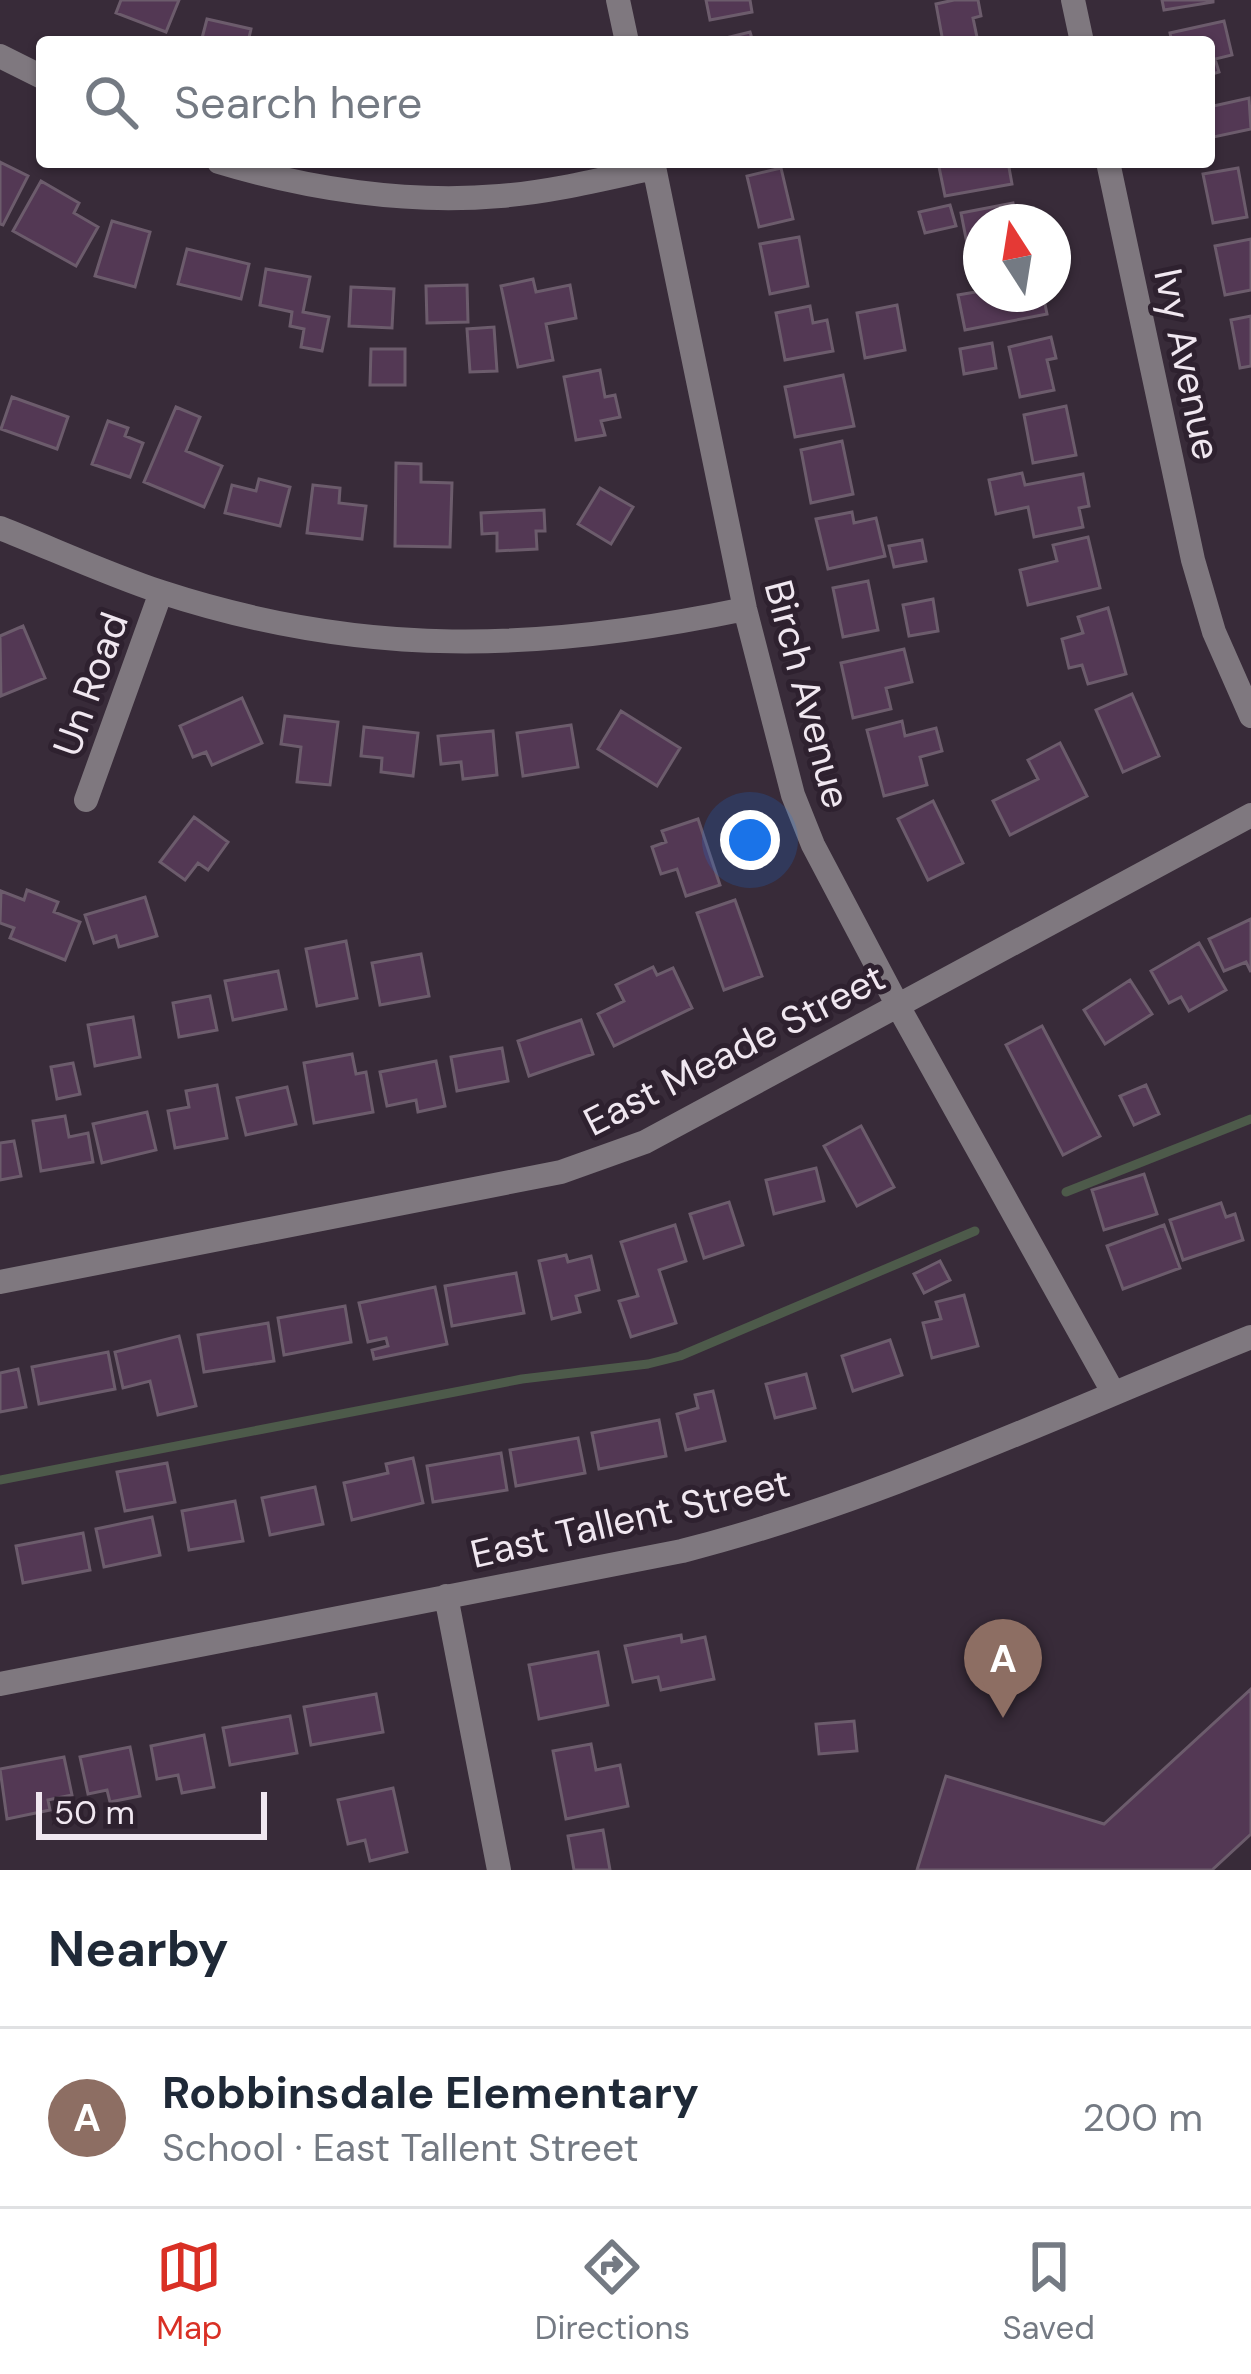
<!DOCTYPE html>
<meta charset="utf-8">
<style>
body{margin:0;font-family:"DM Sans",sans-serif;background:#f6f6f7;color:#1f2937}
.compass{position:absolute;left:963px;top:204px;width:108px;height:108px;border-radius:50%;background:#fff;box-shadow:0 3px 9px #0004;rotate:348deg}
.scale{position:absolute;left:36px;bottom:30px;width:231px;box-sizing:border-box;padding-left:12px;border:6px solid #f0e7f0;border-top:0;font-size:33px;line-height:42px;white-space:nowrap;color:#f0e7f0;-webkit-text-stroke:9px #2e212f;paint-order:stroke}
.you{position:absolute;left:750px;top:840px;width:42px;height:42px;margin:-30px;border:9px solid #fff;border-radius:50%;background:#1a73e8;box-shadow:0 0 0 18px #1a73e833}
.badge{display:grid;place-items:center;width:78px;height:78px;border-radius:50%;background:#d93025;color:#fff;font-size:39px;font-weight:700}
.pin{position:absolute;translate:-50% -99px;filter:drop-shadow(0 3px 6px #0008)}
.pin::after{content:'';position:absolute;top:63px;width:42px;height:36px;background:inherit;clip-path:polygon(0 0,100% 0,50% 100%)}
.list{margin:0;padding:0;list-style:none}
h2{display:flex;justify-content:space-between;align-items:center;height:156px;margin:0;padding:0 48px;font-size:51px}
h2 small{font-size:39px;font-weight:400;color:#747a83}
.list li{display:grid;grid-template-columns:78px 1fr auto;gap:36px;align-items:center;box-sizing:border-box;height:180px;padding:0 48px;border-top:3px solid #e0e1e3}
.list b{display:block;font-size:45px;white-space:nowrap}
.list p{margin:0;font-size:39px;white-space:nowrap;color:#747a83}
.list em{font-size:39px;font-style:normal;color:#747a83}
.icon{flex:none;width:66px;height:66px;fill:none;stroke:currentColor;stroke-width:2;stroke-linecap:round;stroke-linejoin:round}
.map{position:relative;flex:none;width:1251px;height:1870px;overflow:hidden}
.search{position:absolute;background:#fff;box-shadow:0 3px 9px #0004;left:36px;right:36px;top:36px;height:132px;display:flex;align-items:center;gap:30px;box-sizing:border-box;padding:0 42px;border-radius:12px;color:#747a83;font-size:45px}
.sheet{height:336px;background:#fff}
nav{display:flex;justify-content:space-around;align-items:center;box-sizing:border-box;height:168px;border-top:3px solid #e0e1e3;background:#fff;font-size:33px;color:#747a83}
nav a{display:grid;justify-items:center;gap:6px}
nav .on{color:#d93025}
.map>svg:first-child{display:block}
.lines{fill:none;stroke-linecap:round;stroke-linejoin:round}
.stream{stroke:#4d5a4a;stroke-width:9}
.building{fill:#533854;stroke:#6c5c6c;stroke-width:3}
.street{stroke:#7f787f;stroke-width:24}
.labels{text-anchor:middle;stroke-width:10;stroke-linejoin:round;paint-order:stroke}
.street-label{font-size:39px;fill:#f0e7f0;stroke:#2e212f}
</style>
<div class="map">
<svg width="1251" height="1870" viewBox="0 0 1251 1870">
<rect width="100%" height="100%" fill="#382b39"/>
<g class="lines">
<path class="stream" d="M1066,1192L1251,1119
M0,1480L522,1379L648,1364L680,1356L975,1231"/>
</g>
<path class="building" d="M121,0H179L166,32L116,13Z
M706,0H750L752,12L710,20Z
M954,0H978L981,16L973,18L978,42H943L936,4Z
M1162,0H1213V2L1164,10Z
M207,19L251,29L248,42H201Z
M1224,21L1232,55L1215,59L1219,72L1209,75V42H1172L1170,33Z
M750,32L753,42H714L713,41Z
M1249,98L1251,129L1209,138V107Z
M0,162L28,176L3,225L0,224Z
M938,162H1008L1012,184L945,196Z
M781,168L793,219L759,227L747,176Z
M1238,168L1247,217L1213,223L1203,174Z
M41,181L79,203L74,213L98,227L76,266L13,231Z
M1013,203L1017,222H981V262L971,264L961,213Z
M950,205L956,226L925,233L919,212Z
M112,221L150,232L135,287L95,276Z
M799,237L808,286L770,294L760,244Z
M1251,239V290L1225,295L1215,246Z
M187,249L249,264L241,299L178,284Z
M266,269L310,277L303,312L329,317L322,351L301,347L304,329L290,326L292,312L260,305Z
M533,279L536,292L570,285L576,318L546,324L553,360L518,367L501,286Z
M467,285L468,322L427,323L426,286Z
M351,287L394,289L392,328L349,326Z
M981,291V294H1043L1047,314L965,330L958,295Z
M897,305L905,350L865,358L857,313Z
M810,306L813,323L827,320L833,351L785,360L776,313Z
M1251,316V366L1240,368L1231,320Z
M494,327L497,371L470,372L467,329Z
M1051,337L1056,358L1047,360L1054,390L1020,397L1009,347Z
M992,343L996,368L964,374L960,349Z
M371,349H405V385H370Z
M600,370L605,397L615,395L620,417L601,421L605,435L576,440L564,377Z
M843,375L854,426L795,437L785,387Z
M12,397L68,417L57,449L1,429Z
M1066,406L1076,455L1033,463L1024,415Z
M176,407L200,417L186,451L222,466L204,507L144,482Z
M108,421L128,428L125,436L143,443L130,477L92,464Z
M842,441L853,494L811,503L801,450Z
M396,463L421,464V482L452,483L450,547L395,546Z
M1022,473L1025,485L1083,474L1089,506L1079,508L1083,527L1034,537L1028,507L996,514L989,480Z
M259,479L290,487L280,526L225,513L232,485L256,491Z
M313,485L340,488L339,503L366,506L362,539L307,533Z
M600,488L633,507L611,544L578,524Z
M544,510L545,531H536L537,549L497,551V533L482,534L481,513Z
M852,512L854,523L876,518L885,556L828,569L816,519Z
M1088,537L1100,588L1028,605L1020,570L1057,561L1053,545Z
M922,540L926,561L894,567L889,546Z
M868,581L878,630L843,637L833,588Z
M933,599L938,631L909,636L903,605Z
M1108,608L1126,674L1088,684L1082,665L1069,668L1062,639L1083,633L1078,617Z
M23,626L45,678L1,696L0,636Z
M904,649L912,682L886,688L891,709L853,718L841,663Z
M1132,694L1159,756L1123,772L1096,710Z
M242,698L262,743L212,765L206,752L193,757L180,726Z
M621,711L680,748L657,786L598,749Z
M285,716L338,722L330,785L297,782L301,747L281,744Z
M902,721L905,736L936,728L942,751L920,757L927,785L884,796L867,730Z
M571,725L578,767L523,776L517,733Z
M364,727L418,733L413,776L381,772L382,758L361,756Z
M493,731L497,775L463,779L461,762L441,764L438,736Z
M1060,743L1087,796L1010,835L993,801L1038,779L1028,760Z
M933,801L963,863L928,880L898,819Z
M194,817L228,842L208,870L198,863L185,880L160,862Z
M698,819L720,885L686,896L677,869L661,874L652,847L666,842L662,831Z
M27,890L58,902L54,912L80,922L65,960L10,938L14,928L0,923L1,891L24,900Z
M145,897L157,936L119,947L116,936L94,943L85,915Z
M735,900L762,976L724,990L697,913Z
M1251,919V972L1246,962L1224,971L1209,939Z
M346,941L357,998L317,1006L306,949Z
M1199,943L1226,990L1189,1011L1181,997L1169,1003L1151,971Z
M421,954L429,996L380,1005L372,963Z
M653,967L657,975L673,968L692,1008L614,1046L598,1014L624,1001L616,985Z
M278,971L286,1009L233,1020L225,981Z
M1130,980L1152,1014L1105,1044L1084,1010Z
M210,996L217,1030L179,1037L173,1003Z
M133,1017L140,1057L95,1066L88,1025Z
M581,1020L593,1054L529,1076L518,1041Z
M1042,1026L1100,1136L1063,1155L1006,1045Z
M502,1048L508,1081L457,1091L451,1057Z
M352,1054L356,1074L366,1072L373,1112L314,1123L304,1063Z
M436,1061L445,1106L418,1112L416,1100L387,1106L380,1072Z
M73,1063L80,1094L57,1099L51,1067Z
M217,1085L227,1138L175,1148L168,1111L189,1107L186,1091Z
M1146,1085L1159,1114L1134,1125L1120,1096Z
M287,1087L296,1124L246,1135L237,1098Z
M147,1112L156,1150L102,1163L93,1124Z
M65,1116L69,1137L88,1133L93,1162L41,1171L33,1121Z
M861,1126L894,1187L857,1206L824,1146Z
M14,1141L21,1176L0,1180V1143Z
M816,1168L824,1201L774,1214L766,1180Z
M1144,1174L1157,1214L1104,1230L1092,1190Z
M729,1202L743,1245L704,1258L690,1214Z
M1221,1203L1226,1217L1235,1214L1243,1240L1183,1260L1170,1220Z
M675,1225L686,1261L659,1270L676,1323L631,1337L619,1301L638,1296L621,1242Z
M1164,1225L1180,1268L1123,1289L1107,1246Z
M566,1255L568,1262L591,1256L599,1290L576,1296L580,1312L552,1319L539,1261Z
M940,1261L950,1280L924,1293L914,1274Z
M516,1273L524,1313L452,1326L445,1286Z
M435,1287L447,1344L374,1359L372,1350L388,1346L386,1338L368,1342L359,1303Z
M964,1295L978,1346L932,1358L923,1323L941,1319L936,1302Z
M345,1306L351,1342L284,1355L278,1318Z
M268,1323L274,1361L204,1372L198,1335Z
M179,1336L196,1406L158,1415L150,1381L123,1388L115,1352Z
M890,1340L902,1375L853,1391L842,1356Z
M108,1352L115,1389L39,1404L32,1367Z
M18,1369L26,1407L0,1412V1373Z
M806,1374L815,1408L775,1418L766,1384Z
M713,1391L725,1441L686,1450L677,1414L698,1408L695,1395Z
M659,1420L666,1456L599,1469L592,1433Z
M578,1438L585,1473L516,1486L510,1450Z
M501,1453L507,1490L433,1502L427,1466Z
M413,1458L423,1503L352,1520L344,1483L388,1473L386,1464Z
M167,1463L175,1502L125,1511L117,1472Z
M315,1487L323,1524L270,1535L262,1498Z
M235,1501L243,1541L189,1550L182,1511Z
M152,1517L160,1555L104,1567L96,1529Z
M83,1533L90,1570L23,1583L16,1546Z
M681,1635L682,1642L705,1637L714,1679L661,1690L658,1677L633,1682L625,1646Z
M598,1652L608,1705L539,1719L529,1665Z
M1251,1689V1834L1212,1870H917L946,1776L1104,1824Z
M376,1694L383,1732L311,1745L304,1707Z
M290,1716L297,1753L230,1765L223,1728Z
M854,1721L857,1751L819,1754L816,1724Z
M204,1735L214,1787L182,1793L178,1775L157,1779L151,1746Z
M591,1744L596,1770L620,1765L628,1806L566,1819L553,1751Z
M130,1747L140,1796L110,1802L107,1790L88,1794L80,1757Z
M64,1757L72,1795L48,1800L50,1810L7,1819L0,1769Z
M393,1788L407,1852L370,1861L365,1840L348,1844L338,1800Z
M603,1830L610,1870H574L568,1836Z"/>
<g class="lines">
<path class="street" d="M618,0L627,42
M1073,0L1082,42
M0,56L42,77
M219,162C308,189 407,204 500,196C552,192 603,179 654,168
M653,162L745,609L793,795L813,845L898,1006L1113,1392
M1108,162L1193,560L1214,632L1251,716
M0,528C53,549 107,574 161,592C363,658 540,652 745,609
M86,800L161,592
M0,1282L561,1172L645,1142L1251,815
M446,1596L499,1870
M0,1684L682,1551C879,1501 1063,1412 1251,1337"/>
</g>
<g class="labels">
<g class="street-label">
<text transform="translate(1188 364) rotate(78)" y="14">Ivy Avenue</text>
<text transform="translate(90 684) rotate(-70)" y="14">Un Road</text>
<text transform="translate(808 694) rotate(75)" y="14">Birch Avenue</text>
<text transform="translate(734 1049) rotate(-27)" y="14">East Meade Street</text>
<text transform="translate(630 1518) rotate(-13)" y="14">East Tallent Street</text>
</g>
</g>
</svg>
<svg class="compass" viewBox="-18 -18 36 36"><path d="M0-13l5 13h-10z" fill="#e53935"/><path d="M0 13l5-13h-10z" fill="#747a83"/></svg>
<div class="scale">50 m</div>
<div class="you"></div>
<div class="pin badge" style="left:1003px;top:1718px;background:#8d6e63">A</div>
<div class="search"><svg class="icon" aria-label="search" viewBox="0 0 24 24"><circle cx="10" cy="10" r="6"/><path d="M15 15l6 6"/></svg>Search here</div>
</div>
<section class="sheet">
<h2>Nearby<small></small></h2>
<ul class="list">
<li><span class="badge" style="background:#8d6e63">A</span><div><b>Robbinsdale Elementary</b><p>School · East Tallent Street</p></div><em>200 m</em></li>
</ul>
</section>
<nav>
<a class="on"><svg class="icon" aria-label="map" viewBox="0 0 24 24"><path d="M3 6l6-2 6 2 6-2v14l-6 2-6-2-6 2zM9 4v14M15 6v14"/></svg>Map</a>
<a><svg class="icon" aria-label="directions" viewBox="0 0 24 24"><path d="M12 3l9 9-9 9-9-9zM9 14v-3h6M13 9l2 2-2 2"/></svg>Directions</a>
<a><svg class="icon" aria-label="saved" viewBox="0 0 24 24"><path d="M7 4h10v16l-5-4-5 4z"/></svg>Saved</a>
</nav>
